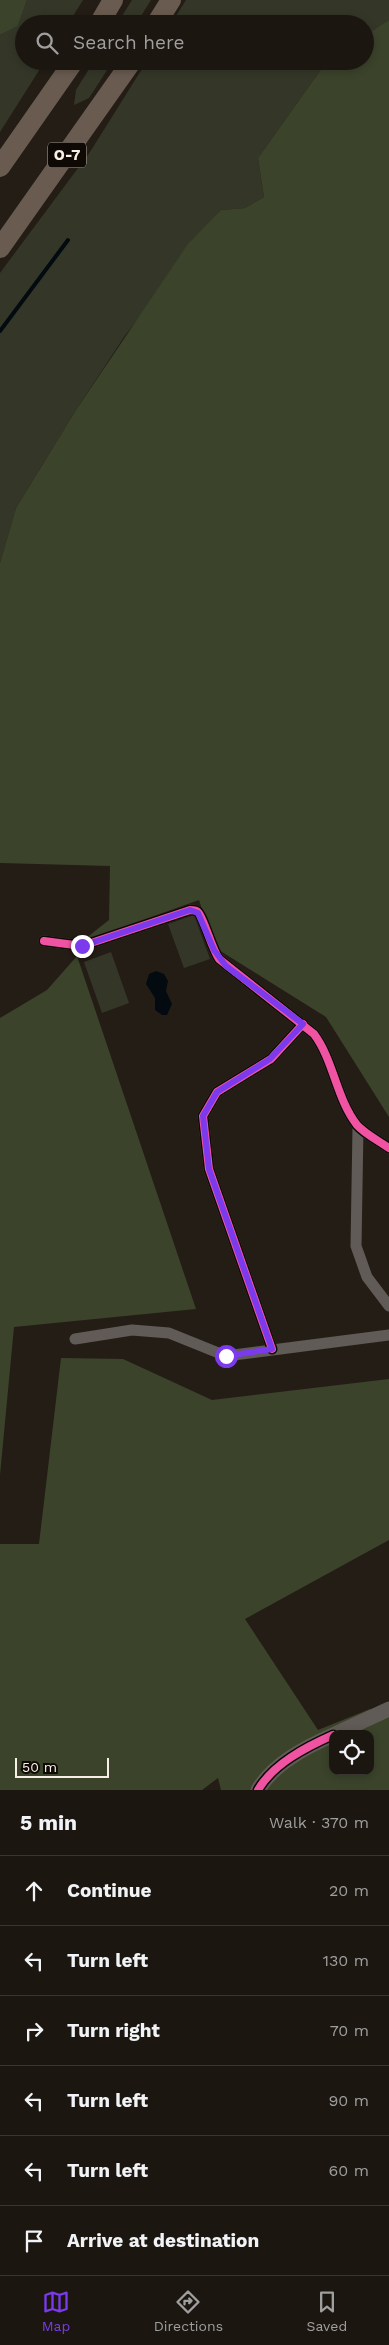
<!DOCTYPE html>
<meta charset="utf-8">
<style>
body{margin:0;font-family:"Work Sans",sans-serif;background:#28231e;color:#f1f3f6}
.controls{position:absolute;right:15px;bottom:15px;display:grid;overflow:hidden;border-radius:10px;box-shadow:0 2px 8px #0003}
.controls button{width:45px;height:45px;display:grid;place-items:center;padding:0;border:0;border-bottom:1px solid #393530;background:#1b1610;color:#f1f3f6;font:25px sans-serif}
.scale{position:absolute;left:15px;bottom:12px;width:94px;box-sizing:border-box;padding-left:5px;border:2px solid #f7eee5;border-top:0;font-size:14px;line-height:18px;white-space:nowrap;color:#f7eee5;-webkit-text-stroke:4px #0e0904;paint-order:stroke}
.stop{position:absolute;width:15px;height:15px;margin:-11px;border:4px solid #7c3aed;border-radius:50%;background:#fff}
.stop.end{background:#7c3aed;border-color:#fff;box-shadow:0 1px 5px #0008}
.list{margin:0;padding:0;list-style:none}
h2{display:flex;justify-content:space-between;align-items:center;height:65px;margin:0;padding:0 20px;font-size:21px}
h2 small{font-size:16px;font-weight:400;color:#a09f9f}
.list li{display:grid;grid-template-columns:32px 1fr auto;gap:15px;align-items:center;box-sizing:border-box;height:70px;padding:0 20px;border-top:1px solid #393530}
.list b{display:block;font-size:19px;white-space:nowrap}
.list em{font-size:16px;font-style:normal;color:#a09f9f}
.icon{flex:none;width:28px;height:28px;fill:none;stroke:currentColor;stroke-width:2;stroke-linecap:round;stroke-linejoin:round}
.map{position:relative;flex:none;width:389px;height:1790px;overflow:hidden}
.search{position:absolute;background:#1b1610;box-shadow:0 2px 8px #0003;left:15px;right:15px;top:15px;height:55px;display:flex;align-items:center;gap:12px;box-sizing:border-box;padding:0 18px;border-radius:28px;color:#a09f9f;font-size:19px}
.sheet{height:485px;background:#1b1610}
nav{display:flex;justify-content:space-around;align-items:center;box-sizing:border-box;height:70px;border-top:1px solid #393530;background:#1b1610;font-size:14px;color:#a09f9f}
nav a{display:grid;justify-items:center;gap:2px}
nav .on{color:#7c3aed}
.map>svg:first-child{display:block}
.green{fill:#343728}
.forest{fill:#3b432b;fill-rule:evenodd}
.water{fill:#030b11}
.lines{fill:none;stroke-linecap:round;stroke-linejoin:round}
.stream{stroke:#030b11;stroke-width:4}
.street{stroke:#605b56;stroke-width:11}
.secondary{stroke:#605b56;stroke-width:15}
.highway{stroke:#695b50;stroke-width:20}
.cycleway-casing{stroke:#0e0904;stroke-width:11}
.cycleway{stroke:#f153a3;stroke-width:8}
.route{stroke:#7c3aed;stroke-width:6}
.labels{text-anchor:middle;stroke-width:4.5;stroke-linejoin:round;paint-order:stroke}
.shield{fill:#0e0904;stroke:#b1a9a2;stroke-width:1}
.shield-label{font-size:15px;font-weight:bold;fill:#f7eee5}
</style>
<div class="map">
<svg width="389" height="1790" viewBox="0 0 389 1790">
<rect width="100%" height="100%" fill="#241d16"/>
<path class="green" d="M27,0H83L68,24H24V61H45L0,132V35L18,26Z
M132,0H151L136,24H117Z
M186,0H389V20L365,35V24H171Z
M94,61H113L89,98L74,105L76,90Z
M147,61H327L258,158L264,197L245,208L221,210L124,337L76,410L16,508L0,563V273L90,152Z
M194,915L210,959L184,968L168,924Z
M111,952L129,1003L102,1013L84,962Z"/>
<path class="forest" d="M0,0H27L18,26L0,35Z
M389,20V1117L326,1017L214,947L199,900L81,942L109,920L110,866L0,863V563L16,508L76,410L188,244L221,210L245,208L264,197L258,158L327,61H365V35Z
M77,956L196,1309L14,1327L0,1475V1018L47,990Z
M61,1358L123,1359L212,1400L389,1379V1540L245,1619L318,1730L370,1709L389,1714V1790H221L218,1778L202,1790H0V1544H39ZM333,1734H370V1771H333Z"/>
<path class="water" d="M156,971L164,974L168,981L166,991L172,1004L167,1015H162L155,1010V998L146,984L149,974Z"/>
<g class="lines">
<path class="stream" d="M0,331L68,240"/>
<path class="street" d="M44,941L82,946L190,910C194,910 196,910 198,912C204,918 211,947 219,959L314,1034C334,1061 336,1098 357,1125C365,1134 379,1141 389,1148
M358,1127L356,1246L367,1277L389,1306
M75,1339L132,1330L169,1333L226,1356L389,1335
M272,1349L209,1169L203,1116L217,1092L271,1059L303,1024"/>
<path class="secondary" d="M335,1734L389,1709
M258,1790C273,1764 306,1747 333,1735"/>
<path class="highway" d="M99,24L113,0
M156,24L171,0
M0,167L74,61
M0,248L132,61"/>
<defs>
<path id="cycleway" d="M44,941L82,946L190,910C194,910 196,910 198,912C204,918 211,947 219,959L314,1034C334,1061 336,1098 357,1125C365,1134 379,1141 389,1148
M272,1349L209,1169L203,1116L217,1092L271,1059L303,1024
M258,1790C273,1764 306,1747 333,1735"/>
</defs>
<use href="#cycleway" class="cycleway-casing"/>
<use href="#cycleway" class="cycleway"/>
</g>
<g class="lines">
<path class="route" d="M82,946L190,910L198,913L214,950L226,966L303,1024L270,1059L217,1092L203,1116L209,1169L272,1349L226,1356"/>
</g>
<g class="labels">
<rect class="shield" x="48" y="142.5" width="38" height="25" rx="4"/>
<g class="shield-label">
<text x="67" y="160">O-7</text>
</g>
</g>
</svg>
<div class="controls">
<button><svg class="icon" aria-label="locate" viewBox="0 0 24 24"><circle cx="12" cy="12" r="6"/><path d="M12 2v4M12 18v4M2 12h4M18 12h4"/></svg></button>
</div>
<div class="scale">50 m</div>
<div class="stop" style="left:226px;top:1356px"></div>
<div class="stop end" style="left:82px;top:946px"></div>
<div class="search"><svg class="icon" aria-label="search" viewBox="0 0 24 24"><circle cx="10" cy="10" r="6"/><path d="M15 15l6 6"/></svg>Search here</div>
</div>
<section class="sheet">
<h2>5 min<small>Walk · 370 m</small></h2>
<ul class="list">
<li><svg class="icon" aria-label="ahead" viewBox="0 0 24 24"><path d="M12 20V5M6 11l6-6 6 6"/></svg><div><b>Continue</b></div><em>20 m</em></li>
<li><svg class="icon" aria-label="left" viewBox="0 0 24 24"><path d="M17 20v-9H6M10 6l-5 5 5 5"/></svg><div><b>Turn left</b></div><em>130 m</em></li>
<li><svg class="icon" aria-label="right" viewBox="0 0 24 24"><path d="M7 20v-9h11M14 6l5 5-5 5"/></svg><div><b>Turn right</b></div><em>70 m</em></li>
<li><svg class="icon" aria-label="left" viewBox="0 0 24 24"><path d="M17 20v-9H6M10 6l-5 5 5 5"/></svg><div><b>Turn left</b></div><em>90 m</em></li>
<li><svg class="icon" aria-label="left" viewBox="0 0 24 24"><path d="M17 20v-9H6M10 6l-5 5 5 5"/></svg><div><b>Turn left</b></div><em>60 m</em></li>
<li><svg class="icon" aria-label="arrive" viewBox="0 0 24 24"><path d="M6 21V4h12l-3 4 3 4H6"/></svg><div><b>Arrive at destination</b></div></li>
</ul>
</section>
<nav>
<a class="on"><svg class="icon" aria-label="map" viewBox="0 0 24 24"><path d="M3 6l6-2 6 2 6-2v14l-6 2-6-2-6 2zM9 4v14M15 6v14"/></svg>Map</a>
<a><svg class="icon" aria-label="directions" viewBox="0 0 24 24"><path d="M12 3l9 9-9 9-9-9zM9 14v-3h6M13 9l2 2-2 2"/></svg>Directions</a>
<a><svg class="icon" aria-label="saved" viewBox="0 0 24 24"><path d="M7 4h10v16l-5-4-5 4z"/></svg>Saved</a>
</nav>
